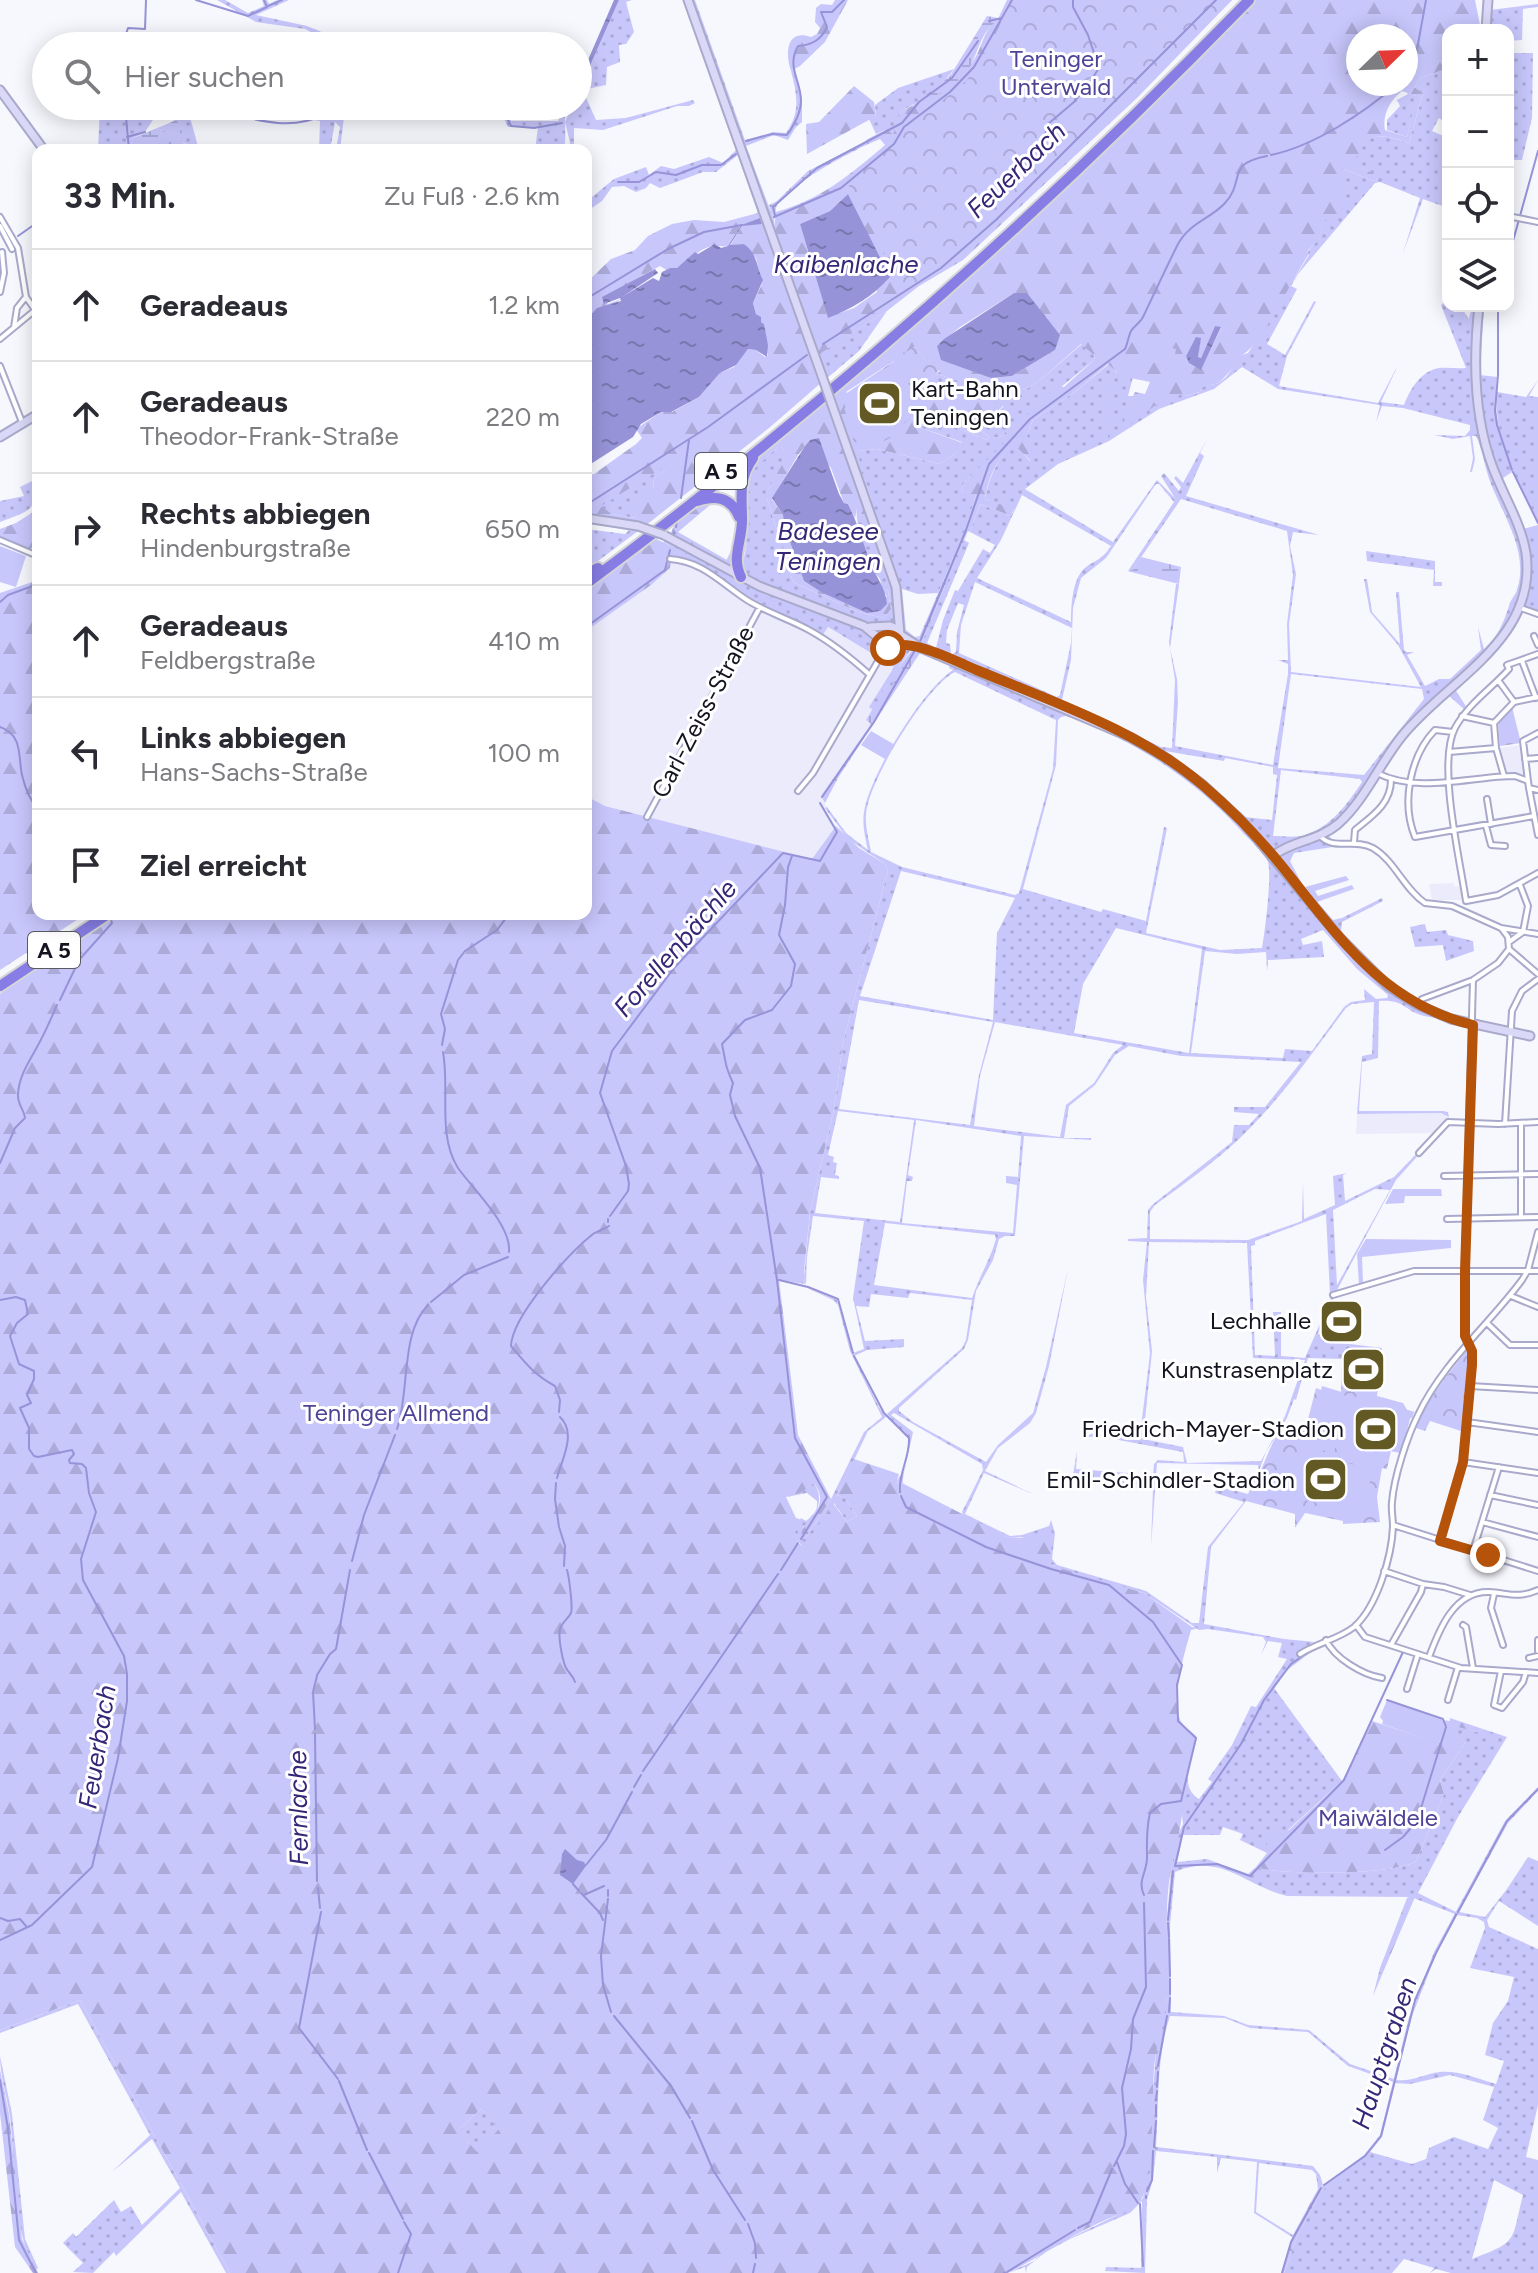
<!DOCTYPE html>
<html lang="de">
<meta charset="utf-8">
<style>
body{margin:0;font-family:Figtree,sans-serif;background:#f7f7f7;color:#2b2b33}
.controls{position:absolute;right:24px;top:24px;display:grid;overflow:hidden;border-radius:16px;box-shadow:0 4px 20px #0003}
.controls button{width:72px;height:72px;display:grid;place-items:center;padding:0;border:0;border-bottom:2px solid #e1e1e2;background:#fff;color:#2b2b33;font:40px sans-serif}
.compass{position:absolute;left:1346px;top:24px;width:72px;height:72px;border-radius:50%;background:#fff;box-shadow:0 4px 20px #0003;rotate:67deg}
.stop{position:absolute;width:24px;height:24px;margin:-18px;border:6px solid #b45309;border-radius:50%;background:#fff}
.stop.end{background:#b45309;border-color:#fff;box-shadow:0 2px 8px #0008}
.list{margin:0;padding:0;list-style:none}
h2{display:flex;justify-content:space-between;align-items:center;height:104px;margin:0;padding:0 32px;font-size:34px}
h2 small{font-size:26px;font-weight:400;color:#7c7c81}
.list li{display:grid;grid-template-columns:52px 1fr auto;gap:24px;align-items:center;box-sizing:border-box;height:112px;padding:0 32px;border-top:2px solid #e1e1e2}
.list b{display:block;font-size:30px;white-space:nowrap}
.list p{margin:0;font-size:26px;white-space:nowrap;color:#7c7c81}
.list em{font-size:26px;font-style:normal;color:#7c7c81}
.icon{flex:none;width:44px;height:44px;fill:none;stroke:currentColor;stroke-width:2;stroke-linecap:round;stroke-linejoin:round}
.map{position:relative;flex:none;width:1538px;height:2273px;overflow:hidden}
.search{position:absolute;background:#fff;box-shadow:0 4px 20px #0003;left:32px;top:32px;width:560px;height:88px;display:flex;align-items:center;gap:20px;box-sizing:border-box;padding:0 28px;border-radius:44px;color:#7c7c81;font-size:30px}
.panel{position:absolute;background:#fff;box-shadow:0 4px 20px #0003;left:32px;top:144px;width:560px;height:776px;border-radius:16px}
.map>svg:first-child{display:block}
.built{fill:#ebebfc}
.grass{fill:url(#grass-dots);fill-rule:evenodd}
.forest{fill:url(#forest-firs);fill-rule:evenodd}
.wetland{fill:url(#wetland-marsh)}
.park{fill:url(#park-crowns)}
.garden{fill:#c8c7fc}
.water{fill:url(#water-ripples)}
.lines{fill:none;stroke-linecap:round;stroke-linejoin:round}
.stream{stroke:#9693d8;stroke-width:2}
.street-casing{stroke:#a9a9cb;stroke-width:8}
.secondary-casing{stroke:#a9a9cb;stroke-width:11}
.highway-casing{stroke:#d5d5d7;stroke-width:14}
.street{stroke:#fff;stroke-width:4}
.secondary{stroke:#dbd8f7;stroke-width:7}
.highway{stroke:#877de4;stroke-width:10}
.secondary-bridge-casing{stroke:#a9a9cb;stroke-width:11;stroke-linecap:butt}
.secondary-bridge{stroke:#dbd8f7;stroke-width:7}
.route{stroke:#b45309;stroke-width:10}
.labels{text-anchor:middle;stroke-width:6;stroke-linejoin:round;paint-order:stroke}
.shield{fill:#fff;stroke:#5a5a63;stroke-width:2}
.shield-label{font-size:22px;font-weight:bold;fill:#141420}
.park-label{font-size:24px;fill:#4e4396;stroke:#fff}
.poi-label{font-size:24px;fill:#141420;stroke:#fff;text-anchor:end}
.street-label{font-size:24px;fill:#141420;stroke:#fff}
.water-label{font-size:26px;font-style:italic;fill:#352677;stroke:#fff}
</style>
<div class="map">
<svg width="1538" height="2273" viewBox="0 0 1538 2273">
<defs>
<pattern id="grass-dots" width="8" height="8" patternUnits="userSpaceOnUse" patternTransform="scale(2)"><rect width="8" height="8" fill="#c8c7fc"/><path d="M2 2h.1M6 6h.1" fill="none" stroke="#abaad8" stroke-width="1.8" stroke-linecap="round"/></pattern>
<pattern id="forest-firs" width="22" height="20" patternUnits="userSpaceOnUse" patternTransform="scale(2)"><rect width="22" height="20" fill="#c8c7fc"/><path d="M5 1l3.5 6h-7zM16 11l3.5 6h-7z" fill="#abaad8"/></pattern>
<pattern id="wetland-marsh" width="20" height="14" patternUnits="userSpaceOnUse" patternTransform="scale(2)"><rect width="20" height="14" fill="#c8c7fc"/><path d="M1 5h8M5 5V1M11 12h8M15 12V8" fill="none" stroke="#abaad8"/></pattern>
<pattern id="park-crowns" width="20" height="18" patternUnits="userSpaceOnUse" patternTransform="scale(2)"><rect width="20" height="18" fill="#c8c7fc"/><path d="M2 6a3 3 0 1 1 6 0M12 15a3 3 0 1 1 6 0" fill="none" stroke="#abaad8"/></pattern>
<pattern id="water-ripples" width="26" height="14" patternUnits="userSpaceOnUse" patternTransform="scale(2)"><rect width="26" height="14" fill="#9693d8"/><path d="M2 4q2-2 4 0t4 0M15 11q2-2 4 0t4 0" fill="none" stroke="#7977af"/></pattern>
</defs>
<rect width="100%" height="100%" fill="#f7f7fe"/>
<path class="built" d="M670,557L685,559L708,568L754,601L822,636L827,627L894,667L869,707L873,710L866,720L872,724L821,796L827,807L825,809L836,826L812,860L605,806L586,796V631L669,570Z
M1521,745L1524,774H1505L1498,748Z
M1454,883V886L1460,887L1462,900H1432L1429,884Z
M1441,1113L1449,1117V1120L1436,1133L1356,1134L1357,1114Z"/>
<path class="grass" d="M217,0H225L248,13L264,6L262,0H267L269,4L277,0H289L256,15L307,26L356,46H327L328,41L305,29L256,22Z
M619,0H632L626,2L634,32L626,44L619,45L620,62L607,67L606,85L587,89L584,93L596,120L626,118L693,100L695,103L689,106H677L603,130L574,128V150H566L570,143L565,122L572,106H578V93Z
M683,0H695L745,140L774,132L786,133C801,112 797,94 791,71L794,69L802,100V122L796,127L788,140L774,135L746,146L774,220V228L825,373L820,353L887,311L859,351L826,379L770,234L764,230L738,155L716,172H703L660,188L650,183L646,188L636,192L624,186L612,187L602,201L586,212V202L614,179L646,167L649,175L661,166L674,169L709,157L723,163L736,150Z
M1483,0H1491L1490,10L1538,4V7L1523,9L1522,40L1508,41V30H1482Z
M1510,53H1533L1532,118L1522,160H1508Z
M1448,68V125L1439,118L1432,131L1448,138V208L1423,199L1403,253L1420,198L1380,182L1375,183L1298,274L1291,286L1297,289L1267,344L1285,355L1314,301L1316,302L1287,356L1279,386L1378,403L1398,365L1381,402L1404,405C1410,389 1421,371 1439,368C1448,367 1457,369 1466,368L1441,305L1448,300V306H1460L1469,319L1472,306H1484L1480,375L1497,377C1493,417 1500,434 1512,472L1500,480L1523,529L1538,525V611L1526,606C1510,641 1483,664 1455,689L1467,708L1465,710L1448,695L1399,744L1369,794L1329,834L1331,840L1351,841L1352,844L1294,853L1290,861L1302,884L1333,920L1342,918L1382,898L1383,901L1342,922L1341,931L1344,938L1381,976L1451,1022C1441,1018 1433,1018 1424,1016C1404,1011 1405,999 1379,1001L1378,1058L1362,1062L1359,1111H1443L1448,1112L1449,1117L1441,1113L1357,1114L1362,1056L1372,1054L1374,1002L1352,1004L1346,1008C1315,1049 1286,1092 1250,1128C1222,1157 1188,1181 1155,1205L1150,1212V1239L1248,1240L1302,1221L1303,1182L1304,1219L1335,1205L1333,1176L1347,1173L1343,1175L1345,1201L1394,1177L1422,1148L1424,1149L1396,1180L1336,1292L1318,1334H1330L1331,1343L1350,1344L1346,1394L1341,1392L1342,1359L1308,1358L1296,1400L1294,1399L1287,1418L1266,1452L1249,1497L1211,1547L1204,1624L1284,1639L1315,1642L1311,1643V1652L1286,1671L1274,1688L1342,1781L1268,1848L1267,1853L1240,1840L1243,1834L1223,1827L1220,1835H1183L1177,1862L1207,1859L1248,1874L1256,1867C1278,1876 1399,1875 1416,1861L1444,1794L1440,1780L1465,1743L1453,1733L1455,1725L1476,1732L1483,1729L1507,1737L1458,1817L1418,1893L1456,1912L1455,1914L1411,1897L1287,1896C1245,1886 1221,1852 1175,1872L1170,1925L1171,2012L1224,2016L1248,2025L1309,2030L1350,2064L1394,2079L1393,2082L1348,2066L1308,2032L1250,2028L1225,2018L1170,2016C1156,2058 1159,2102 1156,2147L1313,2166L1320,2175L1323,2185L1318,2189L1316,2174L1312,2170L1259,2163L1256,2212L1293,2235L1292,2237L1254,2213L1257,2162L1221,2158L1217,2173V2157L1156,2151L1153,2179L1147,2200L1145,2273L1105,2271L1106,2267L1141,2268L1142,2201L1130,2213L1072,2238L1047,2251L1027,2267L1026,2273L1025,2267L1008,2273L1034,2261L1047,2249L1134,2207L1143,2198L1147,2174L1156,2050L1167,1998V1917L1171,1869L1177,1837L1183,1824L1182,1815L1189,1805L1184,1797L1183,1788L1197,1736C1195,1756 1176,1785 1199,1799L1212,1782L1208,1779L1232,1745L1251,1706L1256,1707L1287,1659L1278,1657L1282,1643L1268,1641L1261,1655L1266,1642L1263,1637L1208,1629L1199,1630L1144,1593L1058,1569L1050,1563V1555L1026,1537L1009,1538L964,1517L962,1512L983,1470L982,1464L894,1413L891,1415L913,1432C909,1454 900,1477 903,1499L900,1498L897,1480L905,1470L909,1439L887,1414L962,1348L966,1340L972,1300L910,1293L908,1298L871,1294L869,1307L856,1306L865,1341L904,1339V1347L867,1350L854,1356L879,1407L886,1417L868,1431L837,1495L845,1498L857,1516L847,1522L834,1503L804,1548L796,1539L795,1532L801,1518L806,1521C813,1515 818,1511 817,1501L807,1493L786,1497L800,1492L814,1483C825,1500 817,1515 803,1527L805,1539L831,1499L864,1432L882,1417L850,1351L838,1305L833,1300L805,1287L837,1300L853,1353L864,1349L853,1298L864,1221L813,1216L807,1257L806,1285L804,1277L810,1212L834,1109L843,1042L888,870L885,864L848,839L825,808L827,807L846,833L868,850C865,837 862,825 864,812C869,776 923,689 953,670L949,668L950,665L920,653L924,643L922,642L964,540L969,543L927,643L936,648L943,620L955,590L958,591L983,549L990,553L995,545L970,532L980,504L1011,516L1014,510L985,499C990,475 996,462 1013,443L1030,461L1027,435L1033,420L1076,391L1109,364L1116,372L1133,377L1128,396L1155,405L1185,392V396L1200,392L1201,387L1219,383L1226,377L1242,355L1248,353L1309,255L1307,253L1318,239L1344,169L1373,181L1378,179L1376,175L1348,163L1359,154L1358,146C1374,131 1391,137 1409,143L1423,93L1414,87L1421,78ZM1242,367L1278,389L1380,405L1376,422L1382,406L1403,408L1470,425V430L1465,436L1434,435L1453,439L1470,436L1473,458L1470,472H1472L1475,459L1472,436H1476C1483,451 1485,469 1491,484C1505,519 1529,553 1517,590C1515,596 1510,600 1509,606C1503,624 1498,636 1484,649L1478,627L1481,650L1450,679H1439L1425,686L1407,655L1414,652H1406L1404,650L1399,592H1396L1400,644L1372,612L1367,579H1364L1370,612L1398,645L1421,687L1291,672L1289,624L1296,574L1290,546L1293,532L1319,535L1186,496L1204,456L1200,453L1207,439L1183,483L1176,476L1174,478L1181,487L1179,491L1164,473L1161,476L1175,498L1157,480L1113,542L1025,489L1058,464L1109,441L1159,409L1214,389ZM1156,484H1159L1174,502L1128,571L1131,572L1181,499L1287,531L1293,575L1287,624L1288,660H1278L1288,664V674L1273,765L1175,746L1178,702L1177,679L1170,648L1179,584H1176L1169,642L1175,680L1172,748L1161,747L1062,700L1071,660L1073,608L1081,578L1106,558ZM1022,495L1111,546C1100,563 1092,560 1082,571C1072,583 1071,607 1071,622L977,578L1001,540ZM975,582L1072,628L1071,643L1060,695L1057,697L959,653L961,625ZM958,603L964,605L957,632L956,652L951,655L950,644L946,643L947,630ZM955,672L1056,720L1053,769L1019,893L1015,895L902,867L871,852C869,840 865,827 866,814C868,782 926,686 955,672ZM1291,674L1422,689L1424,699L1364,775L1278,768ZM1066,716C1135,740 1196,780 1244,834C1252,842 1264,852 1268,862C1272,876 1265,932 1262,948L1220,950L1146,933L1167,828L1164,827L1146,921L1103,909L1101,912L1023,889L1056,765L1058,720L1061,717ZM1165,751L1224,761L1225,758L1273,767V774L1277,775L1272,820L1244,817L1193,772ZM1281,770L1360,779L1362,782C1348,803 1331,827 1305,835C1296,838 1283,836 1273,836ZM901,871L1015,898L997,933L993,1020L860,996ZM1116,928L1202,949L1189,1053L1074,1033L1083,984ZM1323,930L1357,969L1388,995L1387,998L1376,999L1364,989L1365,1000L1351,1002L1344,1007L1312,1051L1285,1049L1283,1058L1191,1053L1205,951L1237,954L1266,952L1267,971L1268,960L1324,957L1322,941L1303,945L1301,939ZM859,1000L993,1022L979,1075L970,1125L839,1109ZM995,1022L1123,1045L1113,1053L1094,1083L1066,1105L1060,1137L974,1126L980,1076ZM1129,1046L1181,1056L1301,1062L1265,1107H1234V1112L1259,1114L1249,1125H1234L1232,1142L1152,1205L1148,1210L1147,1238L1128,1239V1241L1147,1242L1143,1280L1150,1354L1140,1435L1138,1439L1094,1433L1081,1438L1097,1436L1183,1452L1184,1462L1158,1460L1154,1464L1153,1475L1076,1469L1077,1451L1073,1475L1066,1473L1064,1479L1122,1489L1153,1487L1151,1547L1157,1463L1258,1465L1259,1471L1248,1494L1217,1486L1215,1493L1244,1502L1208,1547L1199,1623H1192L1146,1591L1057,1565L1052,1559L1055,1533L1051,1520L1049,1526L1022,1535L1010,1536L965,1514L984,1473L1035,1495L985,1471L998,1448L1030,1423L1036,1413L1049,1366L1068,1269L1046,1367L1033,1413L998,1445L986,1462L913,1422L899,1411V1408L964,1349L968,1340L976,1291L993,1260L999,1239L1005,1236H1015L1024,1136L1091,1140V1138H1064L1069,1106L1095,1085L1115,1055ZM838,1111L914,1120L900,1222L815,1213L821,1177L839,1179V1176L835,1175L837,1163L833,1162L834,1157L828,1155ZM916,1120L1021,1136L1018,1177L1006,1176V1183L1017,1185L1013,1233L902,1223L907,1181H912L913,1177L908,1175ZM1375,1189L1390,1190L1337,1285L1333,1210ZM1326,1214L1330,1294H1333L1305,1358L1281,1356V1312H1273L1275,1356L1255,1355L1251,1246L1255,1245V1241ZM885,1223L995,1235L996,1239C990,1260 979,1277 972,1298L874,1285ZM1149,1242L1247,1243L1253,1358L1305,1360L1285,1416L1261,1461L1187,1463L1183,1447L1143,1439L1152,1351L1146,1297Z
M954,69C943,86 919,103 901,111L895,133L892,135L887,129L876,134L869,119L876,116L875,105L898,88Z
M1406,92L1416,96V100L1407,137L1387,130V120L1400,106L1397,100L1408,94Z
M100,106H162L145,132L131,139L132,150H101L98,149Z
M173,106H187L199,150H178L189,145L153,129L180,134Z
M315,106H344L325,110L339,112L356,106L344,117L340,150H336L340,127L335,122L330,150H319L320,121L314,120L311,113Z
M498,106H505L511,121H558L565,106H568C561,121 569,135 563,150H535L538,127H508Z
M1082,344L1095,356L1094,360L999,438L993,437L1005,443L964,483L961,491L976,494L975,499L965,530L938,593L918,594L902,589L906,630L915,637L920,636L899,667L901,670L890,691L887,685L873,710L869,707L894,667L828,627L822,636L754,601L708,568L685,559L687,554L663,542L671,537L719,562L725,563L735,543L738,518L743,516C741,490 742,472 763,453C738,483 747,497 744,532C743,543 739,553 738,564L742,568L747,542L748,493L752,470L778,447H781L788,456L767,491V498L793,582L858,612L884,618L891,609L888,591L882,588L880,579L873,571L875,570C867,558 854,522 857,507L862,516L868,515L829,402L834,401L872,502L856,451L877,449L940,464L957,452L962,442L913,425L918,419H935L987,440L989,436L981,431V427L1004,406L932,382L929,388L919,386L937,374L1010,396L1015,387L1025,390L1045,376Z
M1538,380L1529,396L1538,397V521C1517,483 1493,437 1497,392L1526,397Z
M681,455L683,459L653,479L654,487L635,518L612,514L600,506Z
M38,478C38,511 29,511 0,522V501L24,496L20,487Z
M586,516L609,517L641,524L635,529L638,531L586,570V529L625,534L629,530L586,523Z
M1366,551L1435,561V582H1442V586H1433L1434,570L1367,561Z
M1425,924L1427,932L1446,930L1448,935L1473,941L1474,951L1446,961L1443,945L1415,947L1410,927Z
M1528,1857L1538,1861V1926L1499,1901L1487,1920L1489,1927L1538,1949V2105L1526,2157L1538,2160V2273H1451L1436,2269L1430,2273L1434,2268L1404,2259L1392,2273H1284L1297,2237L1321,2191L1370,2152L1412,2164L1426,2159L1429,2148L1454,2137L1488,2149L1498,2128L1483,2120L1494,2087L1450,2075L1410,2084L1395,2083L1396,2080C1412,2082 1424,2074 1440,2072C1458,2070 1479,2079 1496,2084L1504,2061L1485,2055L1493,2023L1508,2001L1514,1977L1470,1968L1485,1928L1484,1922L1477,1918L1457,1915L1459,1912L1485,1917L1507,1889ZM1494,2180L1523,2195C1511,2241 1520,2241 1472,2259Z
M80,2000L230,2273H226L181,2192L116,2256L114,2252L93,2273L73,2272L83,2263L63,2243L73,2233L76,2237L114,2200L121,2212L131,2206L142,2225L180,2188L152,2139L112,2172L150,2135L78,2004L0,2033V2030Z
M0,2056L12,2114L25,2239L38,2268L35,2270C11,2224 16,2168 10,2117C7,2096 0,2077 0,2056Z
M481,2109L500,2129L477,2153L466,2140L461,2127Z"/>
<path class="forest" d="M835,0H848L825,42L800,66L791,71C785,54 786,28 811,37L817,34L820,28L815,22L816,8L821,4L832,5Z
M1007,0H1232L1137,98L963,260L919,286L887,311L821,353L827,369L825,373L774,228L776,212C820,200 851,174 885,145L880,139L866,145V140L887,129L893,135L901,111L912,106L915,107C937,94 961,81 975,58C982,47 984,28 997,21ZM848,194L864,226L877,292L854,308L828,317L800,224L830,211Z
M1255,0H1475L1481,30H1448V68L1421,78L1414,87L1423,93L1409,143C1391,137 1375,131 1359,146L1360,154L1349,163L1377,175L1378,179L1373,181L1344,169L1345,206L1335,221L1326,218L1318,240L1307,252L1309,254C1294,276 1260,347 1242,355L1243,357L1219,383L1202,387L1200,392L1185,396V392L1160,406L1157,404L1123,430L1128,396H1133L1135,392L1145,394L1150,382L1121,376L1108,364L1076,391L1033,420L1027,435L1033,460L1031,461L1013,444C996,462 989,475 985,499L1014,509L1011,516L980,504L970,532L965,530L976,495L961,491L964,483L1004,443L992,439L993,437L999,438L1060,386L1064,387L1094,360L1095,356L1081,344L1045,376L1025,390L1015,388L1010,397L937,374L940,371L925,360L915,347L846,392L898,425L913,418L912,391L919,386L929,388L932,382L1004,405L981,427V431L989,436L987,440L935,419H918L913,425L963,443L957,452L940,464L877,449L857,451L872,503L831,393L1148,106ZM1358,36H1406V84H1358ZM1402,91L1416,96L1407,137L1385,130C1382,114 1390,101 1402,91ZM1014,293H1027L1055,350L1012,376L991,378L937,346L960,327ZM1215,326L1221,328L1201,369L1186,356L1196,338H1200L1198,357L1201,358Z
M854,86L874,102L876,116L807,154L806,124L819,122Z
M758,213L760,218L741,225L728,246C724,247 720,246 715,246C702,246 689,260 677,268H670L668,271L660,266C640,276 622,289 603,297L608,304L621,299L615,304L601,307L586,320V283L611,259L635,250L648,236L672,224L694,220L724,222Z
M750,224H762L770,234L822,382L769,428L645,526L609,517L586,516V476L594,474L636,444L642,438L636,429L661,412H672L699,397L720,373L734,367L748,349L756,350L765,357L768,356L764,324L761,322V318L756,314L753,303L762,284L756,258L744,244L730,246L742,226ZM682,456V459L653,479L654,487L639,496L632,508L637,514L635,518L612,514L601,506Z
M827,397L868,516H862L857,508L855,518L848,504L844,503L831,468L810,440L798,455L772,499L783,515L785,535L790,542L804,581L821,592L887,597L882,588L888,591L891,609L884,618L858,612L793,582L767,498V491L787,456L781,447H778L752,471L748,493L747,542L742,560C742,530 738,493 752,466C761,449 810,412 827,397Z
M716,500L678,532L727,560L725,563L671,534C676,513 697,505 716,500Z
M38,509V525L35,527L38,540L29,551L0,540V529L16,523Z
M654,538L688,554L685,559L671,558L670,568L651,585L586,631V590Z
M38,580V914H86L0,970V593Z
M586,796L605,806L812,859L836,826L859,848L885,864L888,870L843,1042L834,1109L810,1212L804,1271L805,1284L779,1280L798,1435L831,1499L805,1539H801C799,1518 834,1511 814,1483L800,1493L786,1497L796,1518L802,1520L795,1532L798,1543L804,1547L833,1503L847,1522L857,1516L845,1498L837,1495L854,1459L899,1474L897,1480L900,1498L902,1483L1009,1538H1021L1050,1529L1053,1534L1050,1562L1053,1566L1144,1593L1192,1627L1199,1628L1191,1630C1185,1651 1169,1704 1182,1723C1185,1728 1192,1732 1196,1736L1183,1793L1186,1799L1190,1796L1194,1800L1182,1815C1179,1839 1170,1866 1168,1892C1165,1927 1169,1961 1167,1996C1166,2020 1156,2043 1154,2068C1152,2095 1154,2181 1141,2200C1133,2212 1121,2213 1110,2218C1073,2233 1043,2256 1008,2273H230L80,2000L0,2030V994L115,914H586ZM481,2109L499,2129L477,2152L466,2140L469,2136L461,2127Z
M1450,1718L1483,1729L1476,1732L1455,1726L1454,1733L1465,1743L1440,1780L1444,1794L1416,1861C1399,1875 1278,1876 1256,1867L1267,1853V1842L1271,1833L1289,1830L1342,1781L1372,1721L1430,1740L1438,1745L1445,1727L1442,1720L1450,1721Z
M1411,1896L1415,1897L1373,1996L1380,1968L1407,1898Z
M0,2070L9,2114L22,2239L38,2273H33L15,2247L0,2113Z"/>
<path class="wetland" d="M987,16L998,18V21C979,30 978,60 964,75C951,89 931,98 915,108L912,106L950,76Z
M173,106L181,135L155,129L181,137L183,143L191,145L178,150H132L131,139L174,121L171,110Z
M865,142L866,145C846,155 783,187 776,208C775,212 776,216 774,220L769,205L777,201L808,171Z
M965,530L968,531L922,642L918,640Z
M1141,557L1181,567L1179,584L1131,572Z
M912,650L920,653L838,778L825,803L821,796L871,724L866,720L887,685L890,690L900,670L899,667Z
M1538,1787V1791L1508,1823L1437,1952L1412,2016L1382,2137L1366,2157L1321,2191L1297,2237L1284,2273H1281L1293,2235L1318,2189L1364,2155L1380,2135L1409,2017L1434,1952L1505,1821Z"/>
<path class="park" d="M1012,0H1232L1074,155L976,245L905,294L858,200L846,181L966,81L982,62Z
M915,346L925,360L942,365L936,375L912,391L916,407L913,418C900,424 902,427 893,435C884,445 866,444 854,442L841,397L894,361L893,355L899,351L905,353Z
M1512,707L1521,743L1500,746L1498,722Z
M1350,1344L1382,1348L1377,1396L1403,1403L1407,1410L1414,1412L1412,1418H1410L1401,1453L1391,1451L1387,1469L1382,1468L1377,1497L1380,1522L1343,1524V1521L1305,1513L1295,1528V1514L1246,1501C1260,1477 1267,1451 1281,1427L1305,1431L1316,1388L1321,1390L1322,1386L1345,1393Z
M1468,1349L1470,1362L1464,1432L1430,1421L1425,1431L1416,1428C1427,1398 1449,1374 1468,1349Z"/>
<path class="garden" d="M1144,341L1176,349L1173,365L1148,362L1147,368L1135,366Z
M897,360L912,391L916,412L913,418L898,425L893,435L881,441L858,443L843,400L845,397Z
M1107,380L1115,381L1108,439L1102,442Z
M0,546L26,556L16,587L0,582Z
M871,731L895,745L885,759L861,745Z
M1346,876L1349,880L1315,891L1318,896L1352,885L1354,889L1317,902L1305,887Z
M1393,1189H1441L1442,1196H1405L1404,1203L1385,1204Z
M1366,1239L1451,1240V1248L1362,1257L1363,1283L1359,1284L1357,1254Z
M1351,1346L1381,1349L1377,1394L1347,1391Z
M1323,1390L1347,1396L1334,1453L1310,1447Z
M1351,1396L1404,1406L1407,1410L1414,1412L1410,1418L1401,1453L1341,1441Z
M1292,1452L1372,1468L1366,1507L1356,1510L1282,1496L1279,1491L1287,1454Z
M1387,1700L1442,1720L1445,1727L1438,1746L1430,1743L1429,1740L1382,1724L1383,1721L1380,1717Z"/>
<path class="water" d="M614,0H619L578,93V83Z
M848,194L890,277C872,297 853,308 828,318L800,224L830,211Z
M760,218L762,224L742,226L730,245L744,244C758,254 756,267 763,280L753,303L756,314L761,317V322L764,324L768,345L767,357L756,350L748,349L736,365L720,373L699,397L671,412H661L641,424L633,437L586,467V320L597,308L621,301L620,298L604,304L602,297L655,269L658,273L622,297L653,278L659,281L662,272L670,268H677L695,252L698,254L715,244L721,248L728,246L741,225Z
M1014,293H1027L1060,335L1055,350L1012,376L991,378L941,360L937,346L944,339Z
M1215,326L1221,327L1201,370L1189,363L1186,356L1196,337L1201,338L1198,357L1201,358Z
M819,438L839,494L844,503L848,504C858,524 864,545 871,565C875,575 886,588 887,604L880,611L867,613L821,592L804,581L790,542L785,535L783,515L772,498L805,446L810,440Z
M565,1849L577,1860L584,1862L586,1866L573,1884L560,1875L562,1854Z"/>
<g class="lines">
<path class="stream" d="M196,0L248,16L267,7L264,0
M1073,0V7L1088,35L1099,68L1090,82
M268,6L282,0
M989,21L1002,18
M122,46L128,28L145,29L146,0
M1406,76L1414,66L1426,0
M125,106L129,150
M195,106C235,111 283,136 322,115
M501,106L511,126L534,128L562,123
M127,137L145,132
M1044,139L1048,124L1074,102L1087,86
M746,141L772,134L787,135L790,131C795,122 801,112 801,101C801,80 786,67 798,46C812,45 821,40 827,27L821,12H832L844,0
M1271,155C1314,146 1364,113 1397,84
M618,182H639L656,172L676,175L702,165H721L736,154
M775,215L773,207L817,168L902,123L919,102L952,78L978,41
M774,217L841,188L894,144L904,127L950,92L974,67L1012,0
M18,236L38,222
M1508,259L1538,151
M586,299L668,249L704,232L742,225
M1498,306V375L1495,411L1497,425L1512,470
M823,344L941,268L997,219L1216,0
M1513,472L1538,523
M681,498L689,440
M586,505L708,427L807,355
M676,527L677,521
M674,534V532
M0,602L8,595L38,584
M586,627L665,570L670,550
M919,644L966,530L989,464L1030,419L1125,349C1128,343 1128,337 1131,331C1134,326 1140,323 1143,317C1155,292 1166,268 1178,244C1190,222 1212,218 1225,203C1246,180 1225,164 1267,156
M0,727C23,735 18,756 22,775C25,788 29,799 38,809L35,813L38,817
M822,797L874,722L915,650
M37,824L38,823
M792,856L788,867L785,905L779,935L795,964L791,986L772,1010L745,1020L722,1044C726,1063 725,1066 733,1083L730,1095L735,1116L760,1168L777,1280L795,1438L827,1497L801,1539
M60,1000L79,960L112,923L111,920
M442,1045L445,1029L441,1014L458,960L465,951L497,930L509,914
M443,1052C450,1090 437,1135 458,1168C473,1189 512,1226 509,1252
M0,1163L15,1128L25,1118C24,1109 17,1104 18,1094C19,1076 29,1062 37,1047C45,1033 51,1019 57,1005
M610,1216L628,1191L629,1184L626,1166L600,1093L612,1051L674,968L783,853L820,861L837,832L820,803
M608,1222V1219
M779,1280L808,1287L838,1299L853,1353
M0,1300L16,1297L25,1300L28,1314L17,1323L10,1336L19,1364L34,1371V1379L27,1395L31,1403L20,1408L29,1428V1449L34,1456L38,1457L72,1450L74,1454L69,1460L70,1463L82,1464L86,1468L89,1493L96,1512L81,1559L83,1580L124,1656L127,1674V1701L118,1758L92,1867L32,1925L0,1940
M431,1302L464,1275L508,1257
M854,1356L884,1413L909,1438C910,1457 898,1475 900,1492
M559,1412L560,1400L555,1386C535,1375 527,1365 511,1346C512,1316 569,1253 593,1234C598,1231 606,1228 609,1226
M397,1429C410,1392 400,1333 428,1305
M557,1478C562,1459 577,1433 560,1417
M556,1483L555,1499L559,1527L565,1546L564,1566
M901,1496L906,1507L986,1547L1051,1569L1109,1585L1153,1622L1182,1665L1177,1685L1178,1721L1196,1738L1181,1801L1161,1804L1150,1813C1146,1829 1147,1842 1147,1858C1147,1872 1137,1881 1144,1895
M352,1561L364,1515L395,1435
M567,1570C569,1576 573,1608 571,1613C568,1619 562,1622 560,1629C558,1638 562,1657 565,1666C568,1673 573,1675 575,1682
M781,1570L798,1543
M317,1675L330,1654L336,1649L350,1570
M315,1729L313,1692L317,1676
M315,1734L317,1881
M643,1771L778,1574
M634,1787L641,1775
M1385,1850L1403,1837L1417,1821L1446,1727L1443,1719L1387,1700
M586,1865L606,1840L632,1792
M1175,1866L1217,1864L1250,1876L1344,1780L1403,1652
M1175,1866L1184,1827L1241,1744L1264,1700L1291,1664L1313,1649
M573,1884L579,1891
M318,1888L320,1908
M581,1893L600,1913L603,1920
M584,1895L604,1886
M608,1896V1890
M608,1899L601,1956L603,1985L611,2012
M321,1912L299,2028L338,2079
M1458,1912L1507,1821L1538,1789
M0,1918L8,1921L20,1919L26,1926
M1168,1920L1173,1871
M1168,1923L1169,1937
M1169,1939L1170,1976
M1170,1994V1979
M1169,2012L1170,1998
M614,2016L671,2086L690,2118
M1158,2066L1167,2016
M0,2080L8,2129L19,2240L36,2273
M339,2081L367,2150
M1157,2087L1158,2072
M1156,2100L1157,2091
M1156,2116V2105
M692,2121L713,2170L745,2220
M1154,2147L1156,2121
M369,2153L403,2219
M1117,2162L1125,2184L1138,2203
M1114,2166L1124,2146L1126,2134L1122,2088L1131,2049L1133,2019L1146,1987L1144,1903
M1324,2185L1365,2156L1381,2136L1415,2000L1436,1953L1456,1915
M1147,2191L1152,2180L1153,2151
M1146,2198V2196
M1140,2204L1143,2266
M748,2224L755,2243L756,2258
M1078,2228L1090,2222L1112,2169
M1007,2272L1075,2230
M398,2273L411,2234L404,2222
M753,2273L755,2264
M1004,2273H1005
M1282,2273L1291,2242L1321,2188"/>
<defs>
<path id="street" d="M1508,216L1538,222
M0,217L18,248L26,297L38,314
M0,226L12,249
M0,292L4,273L2,252
M14,327L17,308L25,298
M0,339L34,311
M0,366L22,422
M0,540L38,556
M670,559C702,561 721,583 747,600C766,612 789,619 809,630C831,642 851,658 870,675
M1521,608L1538,614
M1534,636L1538,645
M878,659L881,640
M1522,661L1536,698
M1498,680L1514,702
M1462,716L1494,723
M1453,732L1435,730C1410,756 1401,803 1415,837L1534,816
M1449,752L1496,748
M1525,759L1538,758
M1377,773C1418,794 1472,776 1515,776L1528,781L1529,788L1538,790
M1504,776L1496,748L1494,723L1514,702L1538,697
M1528,781L1523,741L1538,733
M1529,788L1538,835
M798,791L813,773L878,661L891,646
M1487,799L1491,824
M647,817L760,607
M1486,826L1491,845L1505,846
M1320,836C1334,851 1355,838 1373,848C1395,861 1404,889 1425,903L1452,906L1501,928L1538,934
M1354,842L1355,830C1372,816 1391,804 1391,780
M1466,901C1460,860 1437,763 1455,728C1468,704 1491,689 1509,669L1507,665L1538,654
M1466,901L1498,895L1538,873
M1502,929L1508,937L1509,949L1538,974
M1509,942L1523,932L1528,906L1520,885
M1422,999L1473,980L1498,963L1509,949
M1521,1123V1217
M1505,1124L1512,1011L1522,991L1538,979
M1419,1153L1448,1122L1498,1124L1538,1122
M1444,1176L1538,1174
M1447,1219L1538,1217
M1333,1295L1414,1271H1538
M1511,1296L1538,1307
M1487,1323L1510,1345H1538
M1470,1386L1538,1390
M1467,1422L1538,1432
M1463,1462L1538,1473
M1490,1495L1538,1505
M1482,1522L1538,1537
M1393,1525L1538,1571
M1440,1541L1463,1462L1472,1365V1351L1465,1336V1271L1473,980
M1473,1551L1499,1467
M1384,1571L1423,1584L1444,1587L1470,1595
M1494,1594L1491,1608L1503,1645
M1356,1625L1365,1637L1461,1668L1538,1673
M1463,1625L1466,1627L1473,1668
M1326,1640C1334,1658 1363,1675 1382,1678
M1538,1640V1651
M1391,1645L1421,1592L1423,1584
M1300,1654C1317,1643 1339,1639 1354,1627C1377,1607 1392,1556 1393,1526C1393,1518 1391,1510 1392,1502C1394,1477 1407,1437 1418,1415C1443,1362 1488,1326 1522,1280L1528,1270L1538,1232
M1429,1657C1439,1630 1454,1591 1489,1592C1509,1593 1517,1599 1538,1590
M1529,1658L1538,1656
M1501,1671L1494,1705L1502,1708L1523,1682L1526,1672
M1407,1689L1418,1654
M1448,1700L1458,1667"/>
<path id="secondary" d="M688,0L822,376
M1486,30L1488,0
M0,90L44,150
M831,402L896,587L900,635
M0,437L38,414
M586,518L638,526
M664,535L759,586L864,626L887,645H911
M870,627L890,626L898,630
M899,634L921,648L1130,737L1168,759L1203,785L1242,821L1341,939L1388,986L1418,1005L1451,1019L1530,1036
M1273,856C1291,841 1318,841 1338,824C1365,800 1380,763 1402,736C1447,680 1538,640 1526,553C1521,523 1504,497 1493,468C1474,418 1473,359 1479,306"/>
<path id="highway" d="M697,501C716,495 731,497 739,517
M586,574L598,568
M741,577C731,557 742,542 742,520C742,496 738,479 753,458
M586,584C822,409 1044,211 1249,0
M0,986L108,914"/>
</defs>
<use href="#street" class="street-casing"/>
<use href="#secondary" class="secondary-casing"/>
<use href="#highway" class="highway-casing"/>
<use href="#street" class="street"/>
<use href="#secondary" class="secondary"/>
<use href="#highway" class="highway"/>
<defs>
<path id="secondary-bridge" d="M822,376L831,402
M638,526L664,535"/>
</defs>
<use href="#secondary-bridge" class="secondary-bridge-casing"/>
<use href="#secondary-bridge" class="secondary-bridge"/>
</g>
<g class="lines">
<path class="route" d="M888,648C909,636 957,662 979,671C1056,703 1142,732 1205,787C1233,811 1258,837 1281,865C1337,934 1381,1003 1473,1025L1465,1271V1336L1472,1351V1365L1463,1462L1440,1541L1488,1555"/>
</g>
<defs>
<symbol id="stadium-square" viewBox="-11 -11 22 22"><rect x="-9" y="-9" width="18" height="18" rx="4" fill="#635925" stroke="#fff"/><path d="M0-5a6.5 5 0 1 0 0 10a6.5 5 0 1 0 0-10ZM-3.5-1.8h7v3.6h-7Z" fill="#fff"/></symbol>
</defs>
<g fill-rule="evenodd">
<use href="#stadium-square" x="854" y="378" width="51" height="51"/>
<use href="#stadium-square" x="1316" y="1296" width="51" height="51"/>
<use href="#stadium-square" x="1338" y="1344" width="51" height="51"/>
<use href="#stadium-square" x="1350" y="1404" width="51" height="51"/>
<use href="#stadium-square" x="1300" y="1454" width="51" height="51"/>
</g>
<g class="labels">
<g class="shield">
<rect x="695" y="453" width="52" height="36" rx="6"/>
<rect x="28" y="932" width="52" height="36" rx="6"/>
</g>
<g class="shield-label">
<text x="721" y="479">A 5</text>
<text x="54" y="958">A 5</text>
</g>
<g class="park-label">
<text x="1056" y="67">Teninger<tspan x="1056" dy="28">Unterwald</tspan></text>
<text x="396" y="1421">Teninger Allmend</text>
<text x="1378" y="1826">Maiwäldele</text>
</g>
<g class="poi-label">
<text x="911" y="397" text-anchor="start">Kart-Bahn<tspan x="911" dy="28">Teningen</tspan></text>
<text x="1311" y="1329">Lechhalle</text>
<text x="1333" y="1378">Kunstrasenplatz</text>
<text x="1344" y="1437">Friedrich-Mayer-Stadion</text>
<text x="1295" y="1488">Emil-Schindler-Stadion</text>
</g>
<g class="street-label">
<text transform="translate(703 712) rotate(-62)" y="8">Carl-Zeiss-Straße</text>
</g>
<g class="water-label">
<text transform="translate(1016 170) rotate(-44)" y="9">Feuerbach</text>
<text x="846" y="273">Kaibenlache</text>
<text x="828" y="540">Badesee<tspan x="828" dy="30">Teningen</tspan></text>
<text transform="translate(675 948) rotate(-49)" y="9">Forellenbächle</text>
<text transform="translate(97 1747) rotate(-81)" y="9">Feuerbach</text>
<text transform="translate(298 1808) rotate(-91)" y="9">Fernlache</text>
<text transform="translate(1384 2053) rotate(-72)" y="9">Hauptgraben</text>
</g>
</g>
</svg>
<div class="controls">
<button>+</button>
<button>−</button>
<button><svg class="icon" aria-label="locate" viewBox="0 0 24 24"><circle cx="12" cy="12" r="6"/><path d="M12 2v4M12 18v4M2 12h4M18 12h4"/></svg></button>
<button><svg class="icon" aria-label="layers" viewBox="0 0 24 24"><path d="M12 4l9 5-9 5-9-5zM3 14l9 5 9-5"/></svg></button>
</div>
<svg class="compass" viewBox="-18 -18 36 36"><path d="M0-13l5 13h-10z" fill="#e53935"/><path d="M0 13l5-13h-10z" fill="#7c7c81"/></svg>
<div class="stop" style="left:888px;top:648px"></div>
<div class="stop end" style="left:1488px;top:1555px"></div>
<div class="search"><svg class="icon" aria-label="search" viewBox="0 0 24 24"><circle cx="10" cy="10" r="6"/><path d="M15 15l6 6"/></svg>Hier suchen</div>
<section class="panel">
<h2>33 Min.<small>Zu Fuß · 2.6 km</small></h2>
<ul class="list">
<li><svg class="icon" aria-label="ahead" viewBox="0 0 24 24"><path d="M12 20V5M6 11l6-6 6 6"/></svg><div><b>Geradeaus</b></div><em>1.2 km</em></li>
<li><svg class="icon" aria-label="ahead" viewBox="0 0 24 24"><path d="M12 20V5M6 11l6-6 6 6"/></svg><div><b>Geradeaus</b><p>Theodor-Frank-Straße</p></div><em>220 m</em></li>
<li><svg class="icon" aria-label="right" viewBox="0 0 24 24"><path d="M7 20v-9h11M14 6l5 5-5 5"/></svg><div><b>Rechts abbiegen</b><p>Hindenburgstraße</p></div><em>650 m</em></li>
<li><svg class="icon" aria-label="ahead" viewBox="0 0 24 24"><path d="M12 20V5M6 11l6-6 6 6"/></svg><div><b>Geradeaus</b><p>Feldbergstraße</p></div><em>410 m</em></li>
<li><svg class="icon" aria-label="left" viewBox="0 0 24 24"><path d="M17 20v-9H6M10 6l-5 5 5 5"/></svg><div><b>Links abbiegen</b><p>Hans-Sachs-Straße</p></div><em>100 m</em></li>
<li><svg class="icon" aria-label="arrive" viewBox="0 0 24 24"><path d="M6 21V4h12l-3 4 3 4H6"/></svg><div><b>Ziel erreicht</b></div></li>
</ul>
</section>
</div>
